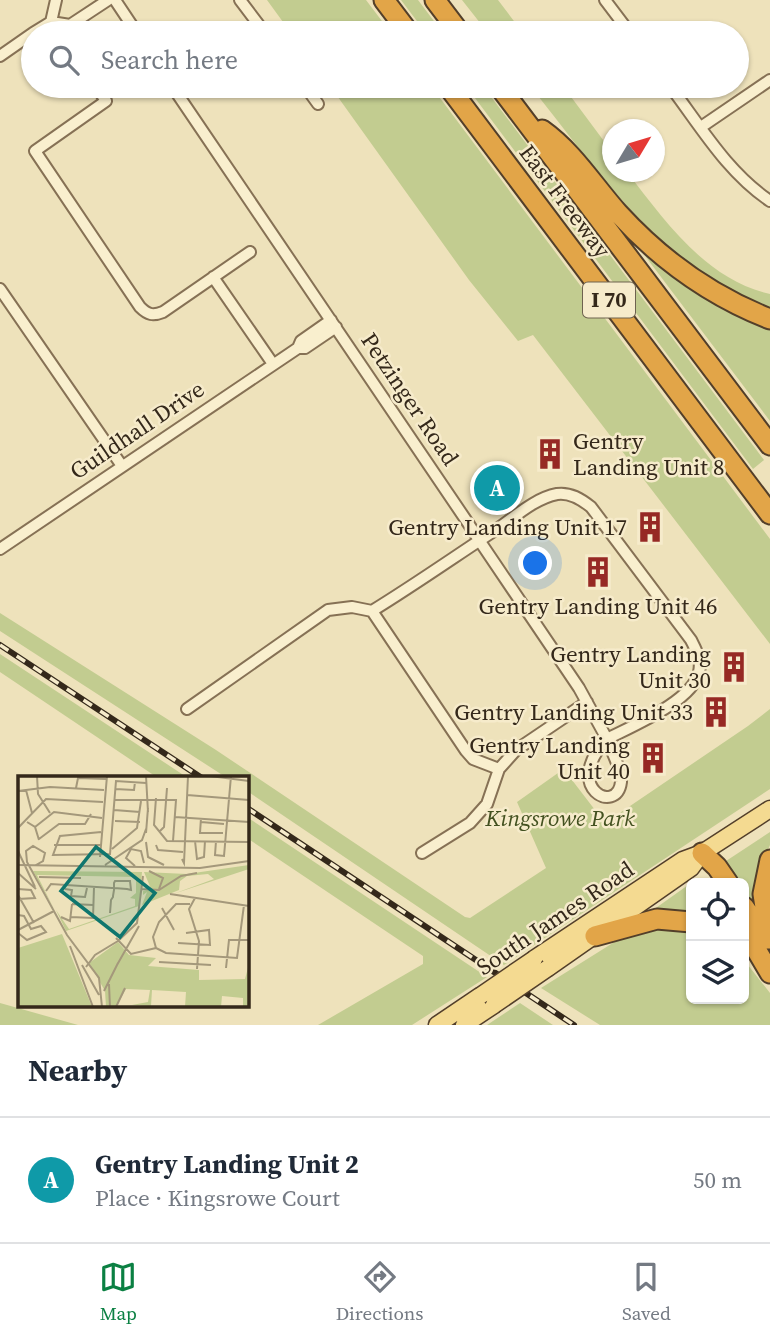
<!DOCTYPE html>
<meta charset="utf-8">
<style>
body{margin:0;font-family:"Source Serif 4",serif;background:#f6f6f7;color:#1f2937}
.controls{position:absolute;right:21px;bottom:21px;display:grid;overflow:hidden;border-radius:10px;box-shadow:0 2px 5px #0004}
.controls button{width:63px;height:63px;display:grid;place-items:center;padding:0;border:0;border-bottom:2px solid #e0e1e3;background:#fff;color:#1f2937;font:35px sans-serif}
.compass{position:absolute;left:602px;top:119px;width:63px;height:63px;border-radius:50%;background:#fff;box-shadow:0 2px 5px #0004;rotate:52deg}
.you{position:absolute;left:536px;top:564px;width:24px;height:24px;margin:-18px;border:5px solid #fff;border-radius:50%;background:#1a73e8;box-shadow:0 0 0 10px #1a73e833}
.badge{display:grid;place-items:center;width:46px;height:46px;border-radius:50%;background:#0b8043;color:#fff;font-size:23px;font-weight:700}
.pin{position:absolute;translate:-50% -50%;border:4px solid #fff;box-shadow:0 2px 7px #0006}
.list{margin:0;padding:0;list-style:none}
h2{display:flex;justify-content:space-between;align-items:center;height:91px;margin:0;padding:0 28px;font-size:30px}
h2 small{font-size:23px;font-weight:400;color:#747a83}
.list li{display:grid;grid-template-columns:46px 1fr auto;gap:21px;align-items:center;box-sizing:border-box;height:126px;padding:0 28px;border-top:2px solid #e0e1e3}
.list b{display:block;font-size:26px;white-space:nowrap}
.list p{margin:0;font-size:23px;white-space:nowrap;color:#747a83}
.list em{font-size:23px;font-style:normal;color:#747a83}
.icon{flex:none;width:38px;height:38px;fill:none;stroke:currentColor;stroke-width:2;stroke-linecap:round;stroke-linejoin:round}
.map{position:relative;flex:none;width:770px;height:1025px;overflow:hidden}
.search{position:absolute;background:#fff;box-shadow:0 2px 5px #0004;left:21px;right:21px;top:21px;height:77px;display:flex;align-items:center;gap:18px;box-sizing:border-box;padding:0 24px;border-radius:38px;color:#747a83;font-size:26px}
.sheet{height:217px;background:#fff}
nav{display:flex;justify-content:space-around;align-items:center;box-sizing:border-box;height:98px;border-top:2px solid #e0e1e3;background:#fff;font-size:19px;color:#747a83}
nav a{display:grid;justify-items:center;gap:4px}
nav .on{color:#0b8043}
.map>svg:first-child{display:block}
.green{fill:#c2cc90}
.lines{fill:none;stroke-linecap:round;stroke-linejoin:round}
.street-casing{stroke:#867155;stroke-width:14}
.primary-casing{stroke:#533f2a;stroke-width:19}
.highway-casing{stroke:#533f2a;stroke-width:23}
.street{stroke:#f9efce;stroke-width:10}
.primary{stroke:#f4da91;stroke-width:16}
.highway{stroke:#e2a548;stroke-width:19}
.rail-casing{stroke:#34281a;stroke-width:6}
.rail{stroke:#f6ebcb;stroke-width:3.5;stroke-dasharray:10;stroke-linecap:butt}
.primary-bridge-casing{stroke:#533f2a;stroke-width:19;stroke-linecap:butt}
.primary-bridge{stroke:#f4da91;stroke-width:16}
.labels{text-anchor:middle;stroke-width:5;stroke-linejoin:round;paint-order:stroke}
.shield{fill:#f6ebcb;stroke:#6e624f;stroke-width:2}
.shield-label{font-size:21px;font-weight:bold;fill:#34281a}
.street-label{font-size:23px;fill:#34281a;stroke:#f6ebcb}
.poi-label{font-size:23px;fill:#34281a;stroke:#f6ebcb;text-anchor:end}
.park-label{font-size:23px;font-style:italic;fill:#435120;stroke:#f6ebcb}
.inset-road{fill:none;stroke:#a4987b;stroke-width:2}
.view{fill:#0f766e;fill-opacity:0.15;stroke:#0f766e;stroke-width:3.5}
.inset-edge{fill:none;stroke:#34281a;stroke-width:3.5}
</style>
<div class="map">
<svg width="770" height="1025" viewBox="0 0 770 1025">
<rect width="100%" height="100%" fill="#eee2bb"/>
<path class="green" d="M267,0H366L391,33H291Z
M401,0H418L443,33H426Z
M462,0H498L523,33H488Z
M330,86H431L770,539V644L533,335L518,341L469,280Z
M466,86H483L764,460L753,469Z
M530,86H563L612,152V172H627C665,221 705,279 770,294V311C751,301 731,292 713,281C638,233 585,154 530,86Z
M633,240L770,324V421Z
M0,613L216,750L465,917L470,918L546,868L517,802L558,773L572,780L605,823L748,726L770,709V789L504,965L247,791V778H227L0,631Z
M0,654L188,778H158L0,672Z
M247,817L487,977L412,1025H318L423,964V956L247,838Z
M770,832V845L762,863L755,911L744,894V883H736L723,863Z
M691,883V916L653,910Z
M658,927L691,931V999H744V960L770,993V1025H600L541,988L616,941Z
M0,1003L78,1025H0Z
M520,1003L553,1025H487Z"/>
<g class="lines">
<defs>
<path id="street" d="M56,0L51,22L70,25L108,0
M115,0L137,33
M240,0L265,33
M605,0L630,33
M33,33L51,22L59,33
M0,56L33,33
M96,86L106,101L35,151L140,307C148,315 153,316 163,312L250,252
M172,86L468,523L479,540L579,688L607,739C632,726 693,701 699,672C702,660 696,650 691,640L591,507C581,499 570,492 557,494C536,498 517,515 500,527C457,555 416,584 372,611L352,607L328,610L187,709
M305,86L318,104
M670,86C701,127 727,172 770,201
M701,127L770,80
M213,277L273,364
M0,289L122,466
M298,348H305L336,327
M0,549L298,348L301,341L331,320
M372,611L466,751L473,759L499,769
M607,739C611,751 622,769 621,782C617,816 561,788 607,739Z
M422,853L470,823L487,804L499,769L516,750L587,702"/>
<path id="primary" d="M534,959L683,860L702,853L770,809
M548,968L691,868L702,853
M437,1025L480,996
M464,1025L494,1005"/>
<path id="highway" d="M384,0L409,33
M435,0L460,33
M448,86L770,514
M499,86L770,445
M542,130C573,152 593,185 618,213C660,259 711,296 770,319
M702,853L717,867L728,883
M770,860L763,894L770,939
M744,907L766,939
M744,929L770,973
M595,936L657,919L691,922"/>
</defs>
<use href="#street" class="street-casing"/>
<use href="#primary" class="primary-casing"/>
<use href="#highway" class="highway-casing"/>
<use href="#street" class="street"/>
<use href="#primary" class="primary"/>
<use href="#highway" class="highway"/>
<defs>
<path id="rail" d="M0,645L202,778
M247,808L574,1025"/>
</defs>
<use href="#rail" class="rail-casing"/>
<use href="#rail" class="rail"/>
<defs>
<path id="primary-bridge" d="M480,996L534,959
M494,1005L548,968"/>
</defs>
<use href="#primary-bridge" class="primary-bridge-casing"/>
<use href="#primary-bridge" class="primary-bridge"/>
</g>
<defs>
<symbol id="building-bare" viewBox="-9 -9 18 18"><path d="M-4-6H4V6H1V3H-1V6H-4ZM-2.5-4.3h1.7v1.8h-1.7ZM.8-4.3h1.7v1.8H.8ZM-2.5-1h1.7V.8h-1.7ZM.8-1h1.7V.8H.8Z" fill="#962924" stroke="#f6ebcb" stroke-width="2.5" paint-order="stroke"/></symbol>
</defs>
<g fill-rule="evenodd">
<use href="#building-bare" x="528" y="432" width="44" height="44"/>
<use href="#building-bare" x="628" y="505" width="44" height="44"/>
<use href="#building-bare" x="576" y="550" width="44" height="44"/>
<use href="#building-bare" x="712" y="645" width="44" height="44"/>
<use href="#building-bare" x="694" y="690" width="44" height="44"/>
<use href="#building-bare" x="631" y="736" width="44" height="44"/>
</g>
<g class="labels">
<rect class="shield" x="583" y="282.5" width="52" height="35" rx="5"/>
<g class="shield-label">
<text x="609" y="307">I 70</text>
</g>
<g class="street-label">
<text transform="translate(565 201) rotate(53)" y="8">East Freeway</text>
<text transform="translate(410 399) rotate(56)" y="8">Petzinger Road</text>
<text transform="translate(137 430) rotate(-34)" y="8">Guildhall Drive</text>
<text transform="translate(555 918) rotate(-34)" y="8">South James Road</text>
</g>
<g class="poi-label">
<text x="573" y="449" text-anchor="start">Gentry<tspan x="573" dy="26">Landing Unit 8</tspan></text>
<text x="627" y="535">Gentry Landing Unit 17</text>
<text x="598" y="614" text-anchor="middle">Gentry Landing Unit 46</text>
<text x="711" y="662">Gentry Landing<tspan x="711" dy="26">Unit 30</tspan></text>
<text x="693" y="720">Gentry Landing Unit 33</text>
<text x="630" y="753">Gentry Landing<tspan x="630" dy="26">Unit 40</tspan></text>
</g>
<g class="park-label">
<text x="560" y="826">Kingsrowe Park</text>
</g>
</g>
<g transform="translate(18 776)">
<rect width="231" height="231" fill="#eee2bb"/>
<path d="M231,89V93L155,118L196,103L190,98L169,100L162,105L161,114L124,129L129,116L125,119V115L133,113L126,96L169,98ZM15,95L124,96L121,130L48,155L38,134L51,153L117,130V123L112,122L118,117V101L19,99L36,133ZM44,158L74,231H0V172ZM100,166L111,179L138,182L130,190L181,194V204L227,203L231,188V231H225V222L204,220L203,231H167L168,216L134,214L133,230L114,229L130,226L132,214L108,213L98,231H88L87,215L71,187Z" fill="#c2cc90"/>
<path class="inset-road" d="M19,0L20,18L32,37M128,0L130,36M192,0L231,5M58,12L60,2L88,3M97,13L116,14L117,6M8,14L14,37M0,15L32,11L86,14M169,19L231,24M138,22L136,49L149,65L231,66M97,24H158L155,65M96,34L122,36M157,41L231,46M183,42L182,57H205M97,45L122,46M9,46L17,51L21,64M183,46L206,48M17,51L36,36L84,42M0,52L28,23L85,26M83,56L42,60L35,79L92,78L98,5L128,7M141,56L146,51L149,12M128,57L130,32M21,63L41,48H67L73,38M177,65L179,83L186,81L187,65M198,65L197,79L206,80L213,0M128,66L130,81L146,89M36,69H83M138,69L140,74L165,76M94,73L119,52L123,25M0,75L17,111M82,81L89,0M164,83L166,87L170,0M0,89L182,92L231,85M18,89L25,85L27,77L15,70L8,75L9,86L49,159L81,202L84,231M87,89L124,64L128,53M117,90L108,82L113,73L123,75L126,87M131,95L145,102L141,113M0,97L18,113M21,101L63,102M0,113L13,114L17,122L0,123M47,113L54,114L53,120L67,121L69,112M124,113L141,114L163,100L179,97M28,115L33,108L94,112H96L109,113L113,114L112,105H97L96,107V114L95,120V121L93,124L92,137M152,118L231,130M0,119L16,147M177,122L171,133L181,165L179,193M54,128L75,129M144,132L156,154M0,139L6,140L13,153L23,150L28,156L9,164L0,157M43,141L52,145L54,128M53,141L75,142L76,111M0,154L36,135M98,162L113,178L138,172M100,165L119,147L125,100M160,167L192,169L191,154L168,157M52,170L75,231M138,172L148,177L219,182L226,129M138,172L135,161L141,146L158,128H172M141,186L193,189M64,189L81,219M99,189L121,150M68,191L77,179L100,165M208,192L211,164H231M91,208L92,231M86,215L100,187M98,231L107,212"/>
<path class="view" d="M78,71L137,117L102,161L43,115Z"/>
<rect width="231" height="231" class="inset-edge"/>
</g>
</svg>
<div class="controls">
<button><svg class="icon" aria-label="locate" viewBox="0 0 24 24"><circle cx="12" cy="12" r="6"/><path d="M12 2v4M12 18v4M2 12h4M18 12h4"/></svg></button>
<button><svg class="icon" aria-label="layers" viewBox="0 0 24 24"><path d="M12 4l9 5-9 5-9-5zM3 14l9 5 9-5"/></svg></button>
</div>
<svg class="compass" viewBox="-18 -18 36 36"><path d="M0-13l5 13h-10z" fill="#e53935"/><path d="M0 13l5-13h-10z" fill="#747a83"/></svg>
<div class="you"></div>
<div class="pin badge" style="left:497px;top:488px;background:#0f9aa8">A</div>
<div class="search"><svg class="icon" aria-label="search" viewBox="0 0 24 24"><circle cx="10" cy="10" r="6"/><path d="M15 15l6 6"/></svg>Search here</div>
</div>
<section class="sheet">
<h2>Nearby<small></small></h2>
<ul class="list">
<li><span class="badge" style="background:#0f9aa8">A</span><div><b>Gentry Landing Unit 2</b><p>Place · Kingsrowe Court</p></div><em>50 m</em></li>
</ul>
</section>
<nav>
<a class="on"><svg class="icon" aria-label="map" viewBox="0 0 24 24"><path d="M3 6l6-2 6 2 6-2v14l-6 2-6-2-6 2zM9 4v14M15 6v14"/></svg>Map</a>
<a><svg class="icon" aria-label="directions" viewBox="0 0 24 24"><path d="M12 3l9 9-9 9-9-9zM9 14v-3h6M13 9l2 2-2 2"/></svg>Directions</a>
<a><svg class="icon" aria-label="saved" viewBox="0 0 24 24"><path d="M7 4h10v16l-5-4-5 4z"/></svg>Saved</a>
</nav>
